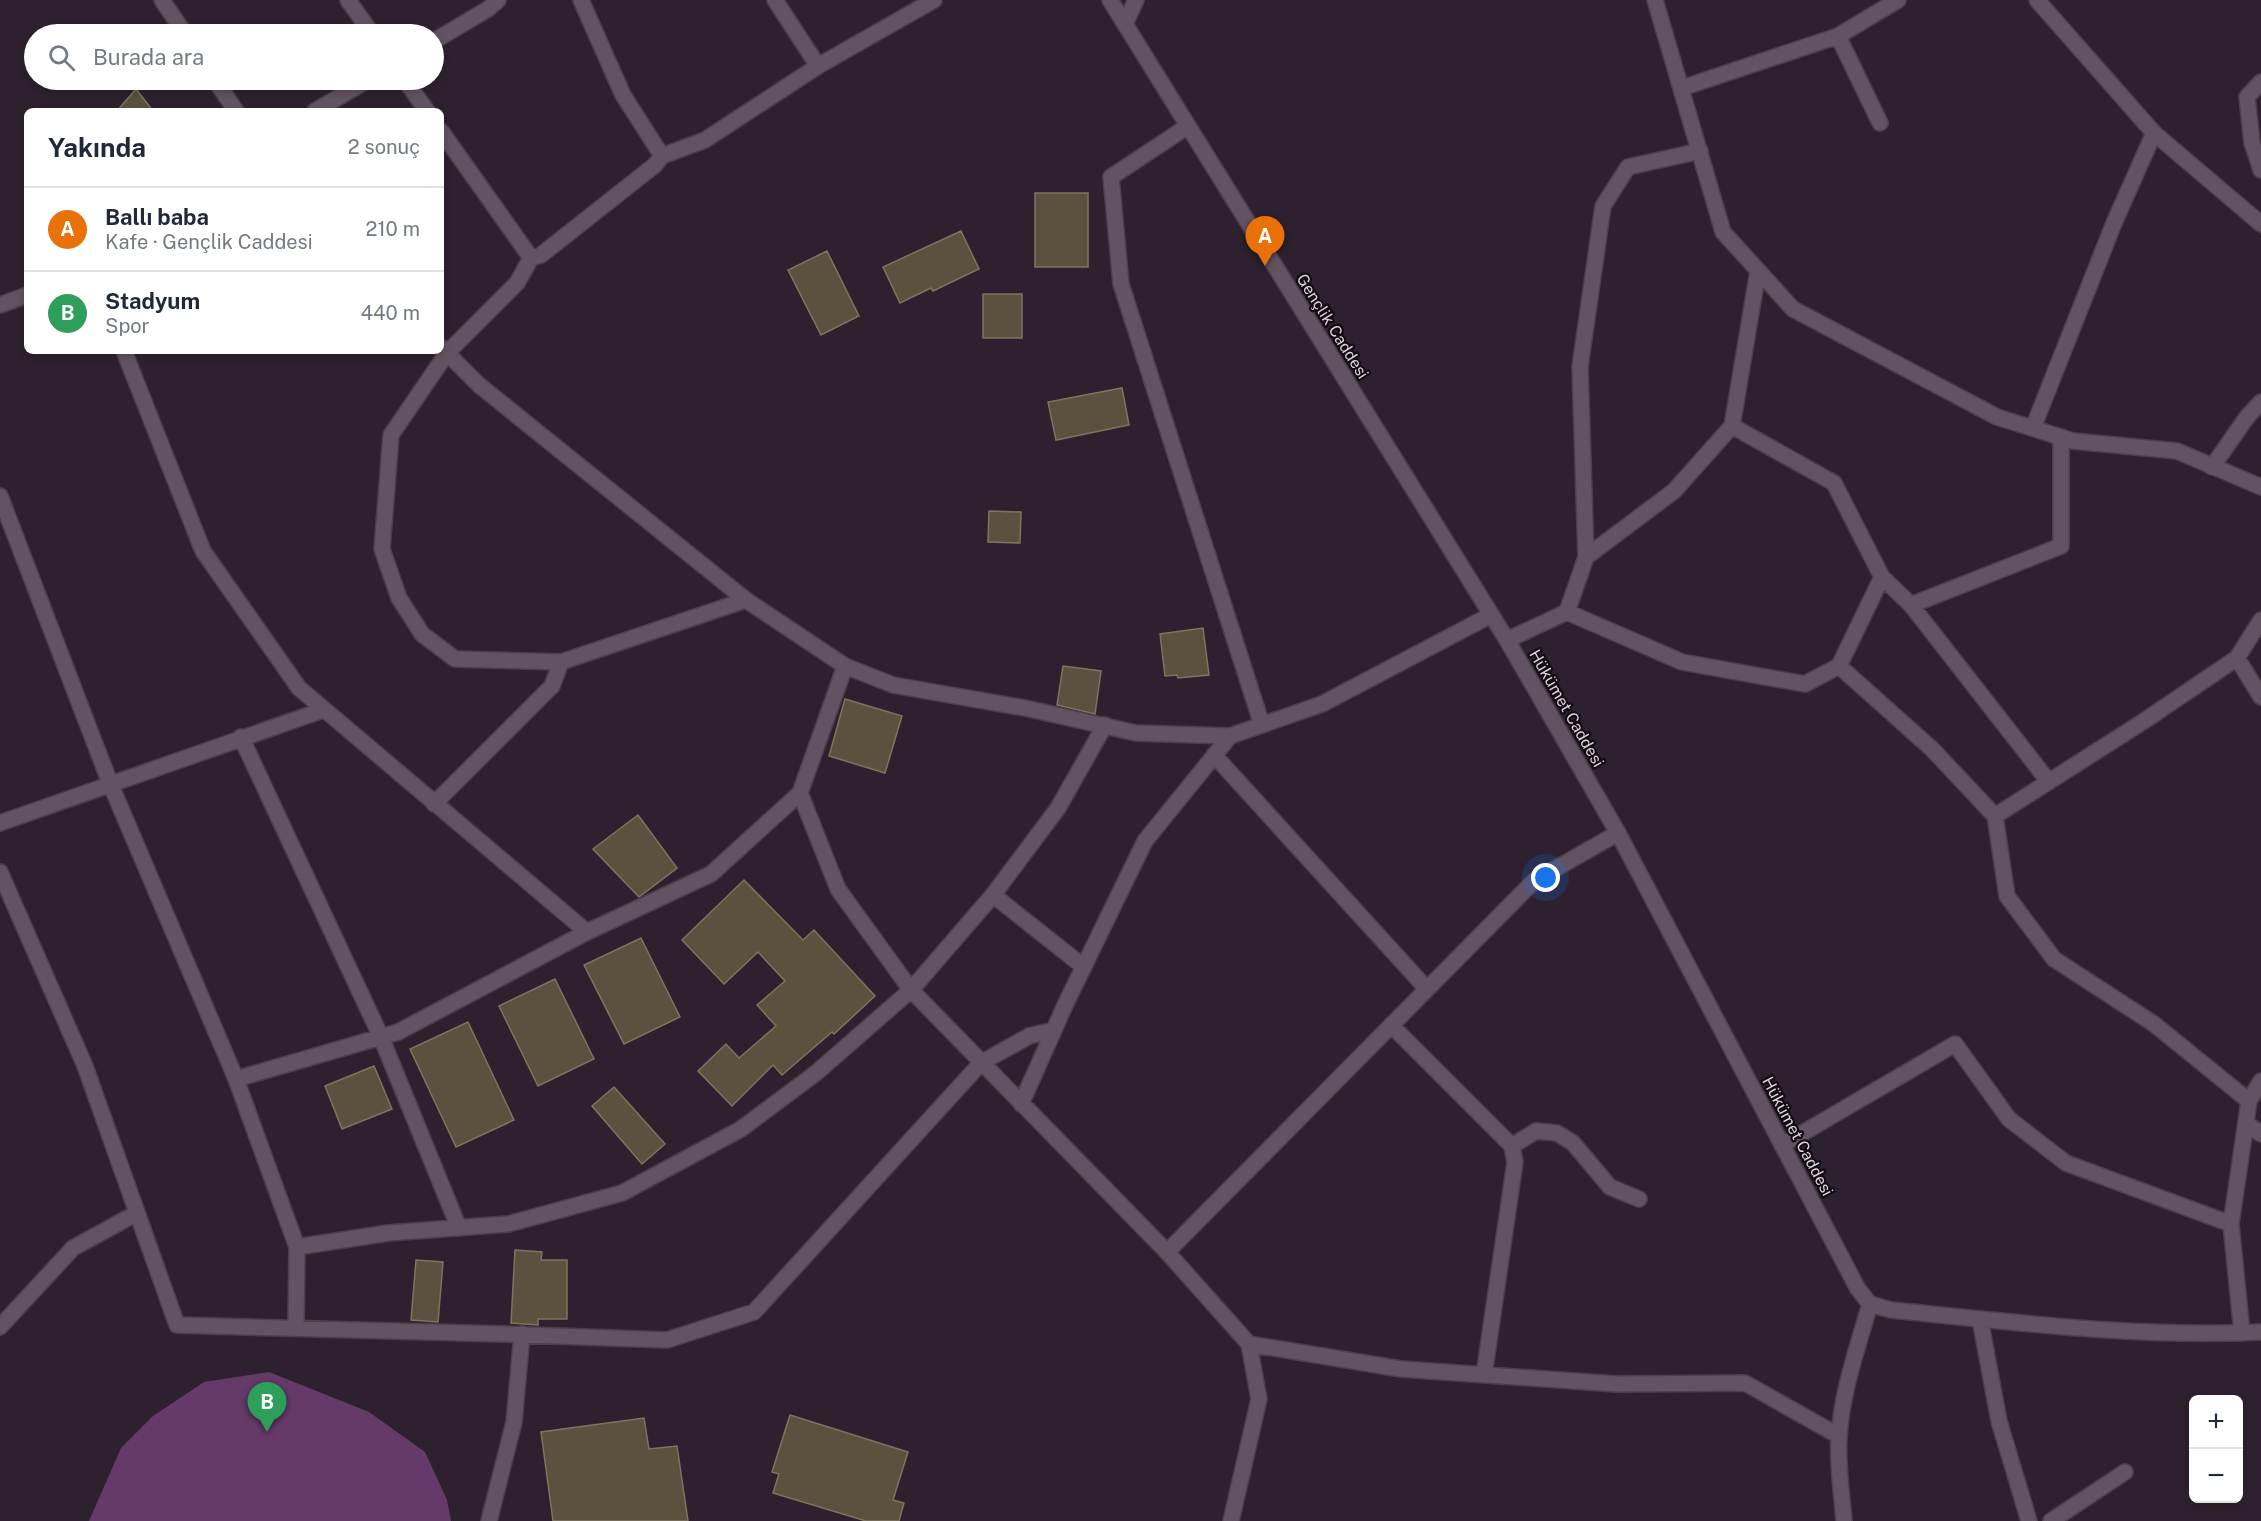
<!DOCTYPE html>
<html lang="tr">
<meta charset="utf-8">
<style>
body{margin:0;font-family:"Public Sans",sans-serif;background:#f6f6f7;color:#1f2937}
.controls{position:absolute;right:18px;bottom:18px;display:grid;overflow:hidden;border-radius:9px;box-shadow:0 3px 9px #0003}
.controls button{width:54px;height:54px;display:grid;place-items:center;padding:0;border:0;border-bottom:2px solid #e0e1e3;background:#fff;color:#1f2937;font:30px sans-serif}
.you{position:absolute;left:1546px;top:878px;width:21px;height:21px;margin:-15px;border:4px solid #fff;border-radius:50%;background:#1a73e8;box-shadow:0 0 0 9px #1a73e833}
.badge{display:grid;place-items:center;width:39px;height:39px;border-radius:50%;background:#1a73e8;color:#fff;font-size:20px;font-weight:700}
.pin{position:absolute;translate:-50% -50px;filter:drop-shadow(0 2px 3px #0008)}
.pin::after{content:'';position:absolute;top:32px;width:21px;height:18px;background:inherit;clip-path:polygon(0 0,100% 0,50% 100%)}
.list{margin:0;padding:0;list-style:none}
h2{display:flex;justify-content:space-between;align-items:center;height:78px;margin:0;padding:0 24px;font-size:26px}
h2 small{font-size:20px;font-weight:400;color:#747a83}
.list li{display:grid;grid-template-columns:39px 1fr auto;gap:18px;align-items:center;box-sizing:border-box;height:84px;padding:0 24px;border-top:2px solid #e0e1e3}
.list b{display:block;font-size:22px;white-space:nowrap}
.list p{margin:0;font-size:20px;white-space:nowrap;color:#747a83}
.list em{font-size:20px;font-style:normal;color:#747a83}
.icon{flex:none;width:33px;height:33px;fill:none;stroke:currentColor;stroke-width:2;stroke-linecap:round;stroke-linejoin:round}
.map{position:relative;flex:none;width:2261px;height:1521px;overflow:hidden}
.search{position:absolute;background:#fff;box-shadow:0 3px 9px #0003;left:24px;top:24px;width:420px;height:66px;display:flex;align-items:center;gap:15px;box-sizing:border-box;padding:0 21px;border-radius:33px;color:#747a83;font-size:22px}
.panel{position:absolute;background:#fff;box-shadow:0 3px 9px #0003;left:24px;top:108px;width:420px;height:246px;border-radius:9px}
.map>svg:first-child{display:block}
.green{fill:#653a68}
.building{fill:#5a513f;stroke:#7d7461;stroke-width:1.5}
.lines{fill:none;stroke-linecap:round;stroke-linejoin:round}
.minor-casing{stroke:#4a3f4a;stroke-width:18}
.tertiary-casing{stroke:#4a3f4a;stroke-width:18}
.secondary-casing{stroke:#4a3f4a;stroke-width:18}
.minor{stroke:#625362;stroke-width:15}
.tertiary{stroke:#625362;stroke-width:15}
.secondary{stroke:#625362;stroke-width:15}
.labels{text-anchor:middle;stroke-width:4.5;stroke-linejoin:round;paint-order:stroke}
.street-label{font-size:16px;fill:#ddd4dd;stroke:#130d13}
</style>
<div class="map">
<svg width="2261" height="1521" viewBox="0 0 2261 1521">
<rect width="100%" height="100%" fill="#2e212f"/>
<path class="green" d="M269,1372L369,1412L425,1452L447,1500L451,1521H89L121,1448L153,1416L204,1382Z"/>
<path class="building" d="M136,89L153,111H117Z
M1035,193H1088V267H1035Z
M961,231L979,269L933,291L931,288L900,303L883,267Z
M827,251L859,316L821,335L788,270Z
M983,294H1022V338H983Z
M1122,388L1129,425L1056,440L1048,402Z
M989,511L1021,512L1020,543L988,542Z
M1203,628L1209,675L1178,678L1177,675L1165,676L1160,634Z
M1063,666L1101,671L1095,714L1057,705Z
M845,699L902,716L885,773L829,756Z
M638,815L677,868L639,897L593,849Z
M744,880L803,940L814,930L875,996L834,1034L832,1032L782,1075L773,1065L732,1106L698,1071L726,1044L739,1058L776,1026L757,1005L785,981L758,952L724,984L682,940Z
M641,938L680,1017L624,1044L584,965Z
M555,979L594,1059L538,1086L499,1006Z
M468,1022L514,1120L456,1147L410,1049Z
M374,1066L392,1109L342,1129L325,1086Z
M614,1087L665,1144L642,1164L592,1106Z
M515,1250L542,1252L541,1260H567V1319H538V1325L511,1323Z
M416,1260L443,1262L438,1322L411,1320Z
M790,1415L908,1452L893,1500L904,1503L899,1521H866L773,1493L779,1474L772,1472Z
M644,1418L649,1449L677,1446L688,1521H553L541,1432Z"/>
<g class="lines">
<defs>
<path id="minor" d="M348,0L372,34
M581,0L623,95L662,156
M775,0L818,66
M2037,0L2154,133L2261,224
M1125,24L1136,0
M1838,36L1880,123
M434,41L488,9L498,0
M405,80L427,111
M2261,82L2247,97L2252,143L2261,170
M1682,88L1838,36L1898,0
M315,111L368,80
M1188,126L1111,177L1121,284L1262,725
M441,131L531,258
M124,351L203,551L299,688L587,932
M1732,426L1834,483L1882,577L1911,605L2049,782
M2033,428L2114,223L2154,133
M2212,467L2247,417L2261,402
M0,496L110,783L236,1079L297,1247
M1586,557L1580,367L1603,206L1628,167L1700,151
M746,600L561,662L455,659L422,634L399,598L382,549L391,435L447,353L517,283L531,258L541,255L655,165L662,156L705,140L818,66L934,0
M1911,605L2061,546V437
M1567,612L1682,662L1805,684L1839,666L1882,577
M1507,640L1567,612L1586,557L1674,491L1732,426L1758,271
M2237,658L2261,697
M845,666L800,793L838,889L911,990L1167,1252L1249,1344L1259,1399L1231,1521
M1839,666L1932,749L1995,816L2007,896L2054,959L2154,1024L2249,1101
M241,737L381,1037L459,1228
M1214,755L1427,989
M434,804L552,686L561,662
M1995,816L2144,721L2237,658L2261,620
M0,823L323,710
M0,872L85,1066L177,1325L502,1334L667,1340L754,1312L981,1063L1029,1036L1054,1030
M993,895L1084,967
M1391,1025L1512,1146L1515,1162L1484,1375
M236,1079L398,1032L587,932L711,874L800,793
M1021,1104L1066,1003L1145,841L1230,736
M2246,1123L2261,1134
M1782,1145L1955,1044L2009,1119L2066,1163L2231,1224
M1512,1146L1536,1131L1557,1133L1573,1143L1610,1187L1639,1199
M1167,1252L1534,881L1618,833
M1980,1319L1999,1421L2029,1521
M0,1327L73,1248L137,1213
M296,1328L297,1247L388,1233L508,1224L622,1193L741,1129L816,1073L911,990L993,895L1058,808L1105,725
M2242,1333L2231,1224L2249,1101L2261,1081
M1249,1344L1401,1369L1617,1384L1745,1383L1839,1436
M489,1521L514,1422L522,1334
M2051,1521L2125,1472"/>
<path id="tertiary" d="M162,0L185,34
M1655,0L1723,232L1793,309L1997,417L2073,441L2177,451L2261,487
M215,80L236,111
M0,305L27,295
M441,347L479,385L746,600L845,666L893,685L1025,708L1136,733L1230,736L1322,704L1491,615
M1844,1521C1842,1494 1837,1466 1839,1438C1841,1394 1858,1346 1870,1304"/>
<path id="secondary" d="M1110,0L1507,640L1618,833L1858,1289L1870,1304L1891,1310C2014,1322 2137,1338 2261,1332"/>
</defs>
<use href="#minor" class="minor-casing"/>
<use href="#tertiary" class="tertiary-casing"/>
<use href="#secondary" class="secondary-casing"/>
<use href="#minor" class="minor"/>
<use href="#tertiary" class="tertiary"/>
<use href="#secondary" class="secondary"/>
</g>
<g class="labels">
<g class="street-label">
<text transform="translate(1333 326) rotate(58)" y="6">Gençlik Caddesi</text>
<text transform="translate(1567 708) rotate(60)" y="6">Hükümet Caddesi</text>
<text transform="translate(1798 1136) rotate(62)" y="6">Hükümet Caddesi</text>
</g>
</g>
</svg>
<div class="controls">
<button>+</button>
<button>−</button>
</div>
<div class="you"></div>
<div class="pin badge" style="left:1265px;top:266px;background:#e8710a">A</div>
<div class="pin badge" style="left:267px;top:1432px;background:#2e9e5b">B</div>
<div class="search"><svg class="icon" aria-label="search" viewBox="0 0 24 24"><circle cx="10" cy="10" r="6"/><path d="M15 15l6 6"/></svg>Burada ara</div>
<section class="panel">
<h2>Yakında<small>2 sonuç</small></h2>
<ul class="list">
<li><span class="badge" style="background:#e8710a">A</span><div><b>Ballı baba</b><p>Kafe · Gençlik Caddesi</p></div><em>210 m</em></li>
<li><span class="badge" style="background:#2e9e5b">B</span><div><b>Stadyum</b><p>Spor</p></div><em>440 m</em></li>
</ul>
</section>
</div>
